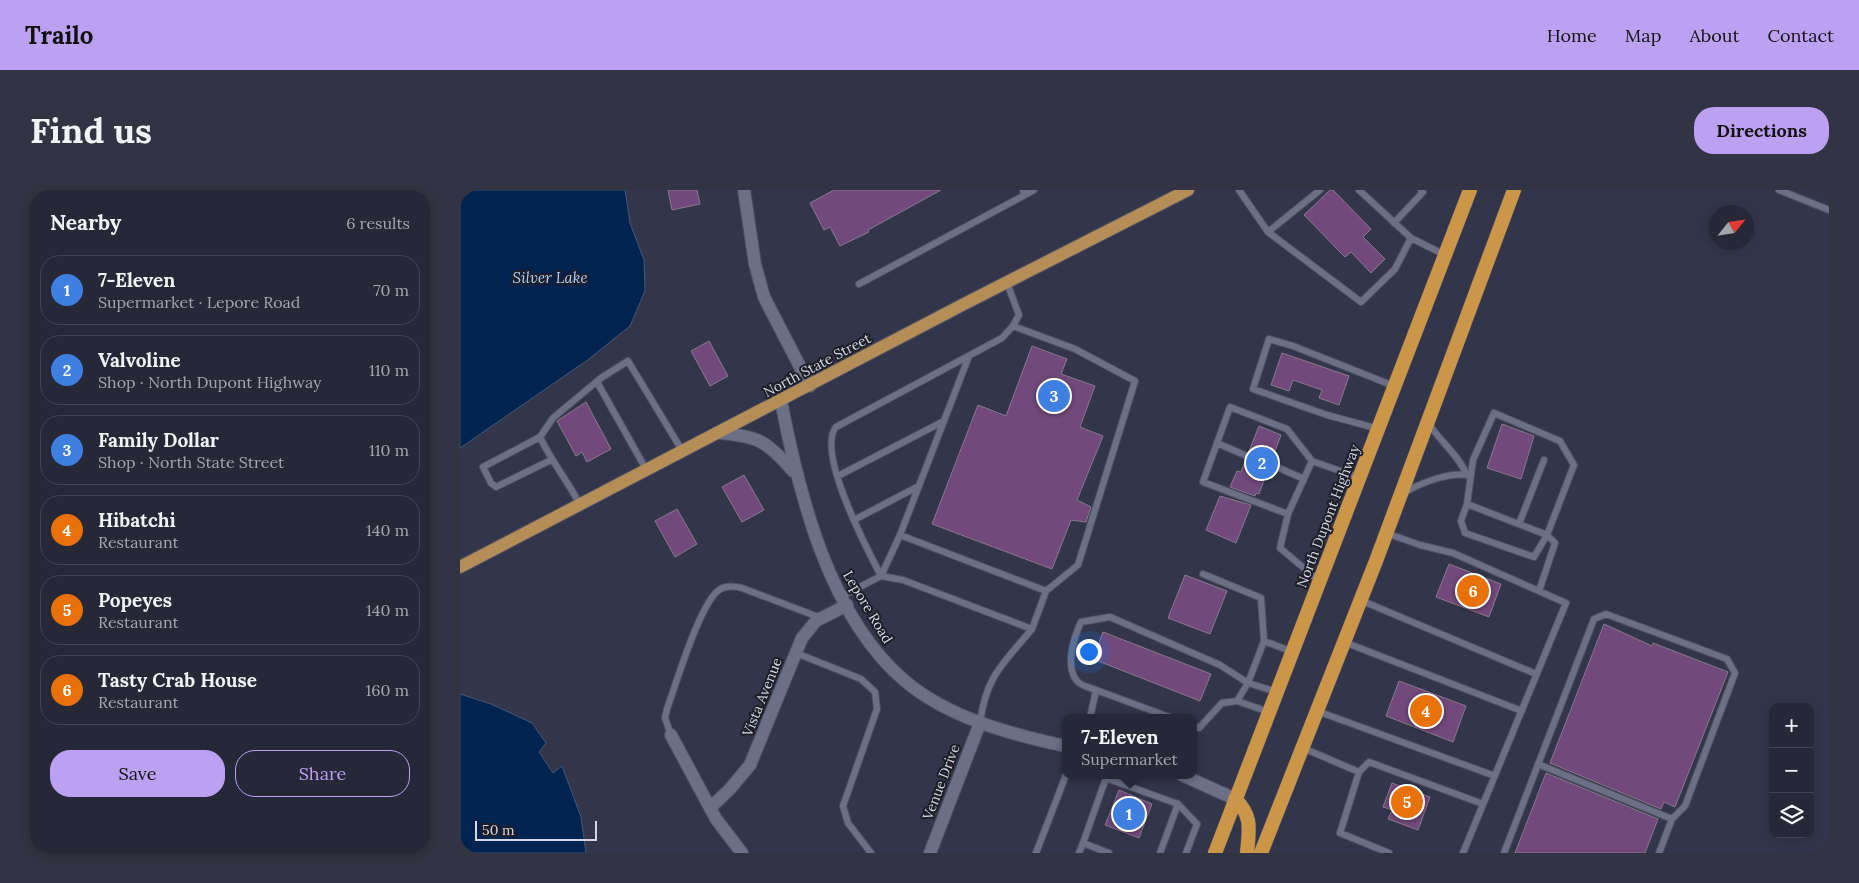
<!DOCTYPE html>
<meta charset="utf-8">
<style>
body{margin:0;font-family:Lora,serif;background:#323443;color:#f1f3f6}
.controls{position:absolute;right:15px;bottom:15px;display:grid;overflow:hidden;border-radius:10px;box-shadow:0 2px 12px #0003}
.controls button{width:45px;height:45px;display:grid;place-items:center;padding:0;border:0;border-bottom:1px solid #424453;background:#262838;color:#f1f3f6;font:25px sans-serif}
.compass{position:absolute;left:1249px;top:15px;width:45px;height:45px;border-radius:50%;background:#262838;box-shadow:0 2px 12px #0003;rotate:60deg}
.scale{position:absolute;left:15px;bottom:12px;width:122px;box-sizing:border-box;padding-left:5px;border:2px solid #d5d7e4;border-top:0;font-size:14px;line-height:18px;white-space:nowrap;color:#d5d7e4;-webkit-text-stroke:4px #1d1e27;paint-order:stroke}
.you{position:absolute;left:628px;top:461px;width:18px;height:18px;margin:-12px;border:4px solid #fff;border-radius:50%;background:#1a73e8;box-shadow:0 0 0 8px #1a73e833}
.badge{display:grid;place-items:center;width:32px;height:32px;border-radius:50%;background:#bca0f2;color:#fff;font-size:16px;font-weight:700}
.pin{position:absolute;translate:-50% -50%;border:2px solid #fff;box-shadow:0 1px 5px #0006}
.popup{position:absolute;left:602px;top:524px;width:135px;height:65px;box-sizing:border-box;display:grid;place-content:center;border-radius:10px;background:#262838;filter:drop-shadow(0 1px 4px #0005);font-size:16px;white-space:nowrap;color:#a4a6ae}
.popup b{font-size:19px;color:#f1f3f6}
.popup::after{content:'';position:absolute;left:50%;top:100%;margin-left:-10px;border:10px solid transparent;border-top-color:#262838}
.list{margin:0;padding:0;list-style:none}
h2{display:flex;justify-content:space-between;align-items:center;height:65px;margin:0;padding:0 20px;font-size:21px}
h2 small{font-size:16px;font-weight:400;color:#a4a6ae}
.list li{display:grid;grid-template-columns:32px 1fr auto;gap:15px;align-items:center;box-sizing:border-box;height:70px;margin:0 10px 10px;padding:0 10px;border:1px solid #424453;border-radius:20px}
.list b{display:block;font-size:19px;white-space:nowrap}
.list p{margin:0;font-size:16px;white-space:nowrap;color:#a4a6ae}
.list em{font-size:16px;font-style:normal;color:#a4a6ae}
.actions{display:flex;gap:10px;padding:15px 20px}
.actions a{flex:1;padding:11px 0;border:1px solid #bca0f2;border-radius:20px;text-align:center;font-size:18px;color:#bca0f2}
.actions .main{background:#bca0f2;color:#111}
.icon{flex:none;width:28px;height:28px;fill:none;stroke:currentColor;stroke-width:2;stroke-linecap:round;stroke-linejoin:round}
.map{position:relative;flex:none;width:1369px;height:663px;overflow:hidden;border-radius:20px}
header{display:flex;align-items:center;gap:30px;box-sizing:border-box;height:70px;padding:0 25px;background:#bca0f2;color:#111}
header strong{font-size:24px}
nav{display:flex;gap:28px;margin-inline-start:auto;font-size:18px}
.intro{display:flex;align-items:center;justify-content:space-between;box-sizing:border-box;height:120px;padding:0 30px}
h1{margin:0;font-size:35px}
.button{padding:12px 22px;border-radius:20px;background:#bca0f2;color:#111;font-size:18px;font-weight:700}
main{display:flex;gap:30px;padding:0 30px}
aside{flex:1;background:#262838;border-radius:20px;box-shadow:0 2px 12px #0003}
.map>svg:first-child{display:block}
.water{fill:#012350;stroke:#41597c}
.building{fill:#71497b;stroke:#89798d}
.lines{fill:none;stroke-linecap:round;stroke-linejoin:round}
.service-casing{stroke:#4f5162;stroke-width:8}
.minor-casing{stroke:#4f5162;stroke-width:14}
.primary-casing{stroke:#4f5162;stroke-width:14}
.trunk-casing{stroke:#4f5162;stroke-width:15}
.service{stroke:#6c7086;stroke-width:6}
.minor{stroke:#6c7086;stroke-width:12}
.primary{stroke:#b48d57;stroke-width:12}
.trunk{stroke:#cc9648;stroke-width:14}
.labels{text-anchor:middle;stroke-width:4;stroke-linejoin:round;paint-order:stroke}
.street-label{font-size:14px;fill:#d5d7e4;stroke:#1d1e27}
.water-label{font-size:15px;font-style:italic;fill:#adcefb;stroke:#1d1e27}
</style>
<header>
<strong>Trailo</strong>
<nav><a>Home</a><a>Map</a><a>About</a><a>Contact</a></nav>
</header>
<div class="intro"><h1>Find us</h1><a class="button">Directions</a></div>
<main>
<aside>
<h2>Nearby<small>6 results</small></h2>
<ul class="list">
<li><span class="badge" style="background:#3f7fe0">1</span><div><b>7-Eleven</b><p>Supermarket · Lepore Road</p></div><em>70 m</em></li>
<li><span class="badge" style="background:#3f7fe0">2</span><div><b>Valvoline</b><p>Shop · North Dupont Highway</p></div><em>110 m</em></li>
<li><span class="badge" style="background:#3f7fe0">3</span><div><b>Family Dollar</b><p>Shop · North State Street</p></div><em>110 m</em></li>
<li><span class="badge" style="background:#e8710a">4</span><div><b>Hibatchi</b><p>Restaurant</p></div><em>140 m</em></li>
<li><span class="badge" style="background:#e8710a">5</span><div><b>Popeyes</b><p>Restaurant</p></div><em>140 m</em></li>
<li><span class="badge" style="background:#e8710a">6</span><div><b>Tasty Crab House</b><p>Restaurant</p></div><em>160 m</em></li>
</ul>
<div class="actions"><a class="main">Save</a><a>Share</a></div>
</aside>
<div class="map">
<svg width="1369" height="663" viewBox="0 0 1369 663">
<rect width="100%" height="100%" fill="#33364a"/>
<path class="water" d="M0,0H165L170,33L184,70L185,101L170,136L129,169L0,258Z
M0,504L31,514L72,533L86,553L79,562L93,583L102,576L121,627L126,663H0Z"/>
<path class="building" d="M208,0H237L240,14L212,20Z
M374,0H481L408,40L409,42L380,56L370,37L364,40L350,13Z
M870,0H873L911,39L903,47L925,69L911,83L891,62L885,67L844,25Z
M249,151L268,186L250,196L231,161Z
M572,156L607,169L601,184L635,196L620,237L643,246L617,310L631,317L626,332L611,330L592,379L472,334L518,215L546,226Z
M822,163L889,186L879,215L859,208L862,200L833,190L829,201L811,195Z
M126,212L151,259L127,272L122,262L116,266L97,231Z
M1042,234L1074,246L1061,289L1027,278Z
M799,236L821,245L812,269L805,272L808,279L799,304L796,303L795,306L770,297L777,281L781,282L785,271L791,268L789,261Z
M284,285L304,320L282,332L262,297Z
M760,306L791,315L776,353L746,340Z
M217,319L237,354L215,367L195,331Z
M989,374L1041,394L1029,427L976,407Z
M725,385L767,401L750,444L708,428Z
M1144,434L1192,456L1193,453L1268,482L1215,617L1204,612L1201,619L1090,573Z
M643,442L751,484L740,511L633,469Z
M939,491L1006,516L993,552L926,526Z
M1086,583L1198,629L1185,663H1055Z
M932,593L970,607L958,640L928,629L932,620L923,617Z
M659,600L692,614L679,648L645,635Z"/>
<g class="lines">
<defs>
<path id="service" d="M563,0L565,5L574,0
M779,0L808,42L901,112L935,79L951,48
M899,0L951,48L985,65
M1319,0L1369,20
M934,33L963,2L961,0
M808,42L860,0
M399,94L565,5
M553,136L615,159L675,191L618,375L586,401L572,439
M137,192L187,281
M1034,223L1100,251L1114,275L1087,345L1007,314L1013,270Z
M969,234C979,250 1001,268 1006,284
M919,239L867,225L793,199L809,149L833,156L934,196
M80,247C91,271 108,291 120,315
M757,253L787,266
M91,270L36,297L31,293L23,277L80,247L93,228L141,188L168,171L223,262
M852,271L828,324L820,358L859,391
M810,274L844,289
M378,286L484,231
M944,303C960,293 993,280 1011,286
M1007,314L1001,331L1005,343L1074,367L1087,345L1095,353L1079,401
M828,324L743,292L770,217L827,239L852,271L900,288
M394,330L459,296
M1059,334L1084,270
M926,343L960,355L993,363L1106,413L1003,663
M440,345L509,166
M743,384L801,408L804,451
M421,386C407,359 356,262 376,237L542,148L553,136L559,125L547,93
M421,386L443,390L572,439C543,474 526,486 520,533
M382,406L421,386L440,345L586,401
M900,410L1076,484
M884,452L1062,521
M336,463L401,489L415,502L417,519L383,616L388,633L411,663
M636,500L712,528
M777,511L809,522
M857,521L1035,586
M630,528L636,500C631,498 622,496 618,492C604,478 614,447 621,432L650,427L760,475L788,493L817,502
M733,535L739,538L762,513L777,511L788,493L804,451L833,462
M211,545L205,528L207,519C216,494 240,413 259,400C266,395 274,396 282,398L361,428
M843,558L899,582
M1078,574L1212,629
M718,614L737,634L726,663
M576,663L606,585
M619,663L623,653
M649,663L623,653L646,588L718,614L700,663
M929,663L880,643L899,582L909,572L1023,614
M1044,663L1134,429L1146,424L1267,469L1275,483L1225,616L1212,629L1199,663"/>
<path id="minor" d="M284,0L295,74L304,107L350,196
M321,211C339,304 369,427 445,491C489,528 550,544 605,556
M259,243C298,246 307,251 333,281
M211,545L256,629L282,663
M722,585L775,609
M250,618L270,599L290,575L342,448L356,431L387,415
M470,663L520,533"/>
<path id="primary" d="M0,377L506,113L728,0"/>
<path id="trunk" d="M775,609C793,626 789,640 787,663
M755,663L1010,0
M801,663L916,371L1054,0"/>
</defs>
<use href="#service" class="service-casing"/>
<use href="#minor" class="minor-casing"/>
<use href="#primary" class="primary-casing"/>
<use href="#trunk" class="trunk-casing"/>
<use href="#service" class="service"/>
<use href="#minor" class="minor"/>
<use href="#primary" class="primary"/>
<use href="#trunk" class="trunk"/>
</g>
<g class="labels">
<g class="street-label">
<text transform="translate(357 175) rotate(-28)" y="5">North State Street</text>
<text transform="translate(868 326) rotate(-69)" y="5">North Dupont Highway</text>
<text transform="translate(408 417) rotate(59)" y="5">Lepore Road</text>
<text transform="translate(302 507) rotate(-68)" y="5">Vista Avenue</text>
<text transform="translate(481 592) rotate(-69)" y="5">Venue Drive</text>
</g>
<g class="water-label">
<text x="90" y="93">Silver Lake</text>
</g>
</g>
</svg>
<div class="controls">
<button>+</button>
<button>−</button>
<button><svg class="icon" aria-label="layers" viewBox="0 0 24 24"><path d="M12 4l9 5-9 5-9-5zM3 14l9 5 9-5"/></svg></button>
</div>
<svg class="compass" viewBox="-18 -18 36 36"><path d="M0-13l5 13h-10z" fill="#e53935"/><path d="M0 13l5-13h-10z" fill="#a4a6ae"/></svg>
<div class="scale">50 m</div>
<div class="you"></div>
<div class="pin badge" style="left:669px;top:624px;background:#3f7fe0">1</div>
<div class="popup"><b>7-Eleven</b>Supermarket</div>
<div class="pin badge" style="left:802px;top:273px;background:#3f7fe0">2</div>
<div class="pin badge" style="left:594px;top:206px;background:#3f7fe0">3</div>
<div class="pin badge" style="left:966px;top:521px;background:#e8710a">4</div>
<div class="pin badge" style="left:947px;top:612px;background:#e8710a">5</div>
<div class="pin badge" style="left:1013px;top:401px;background:#e8710a">6</div>
</div>
</main>
